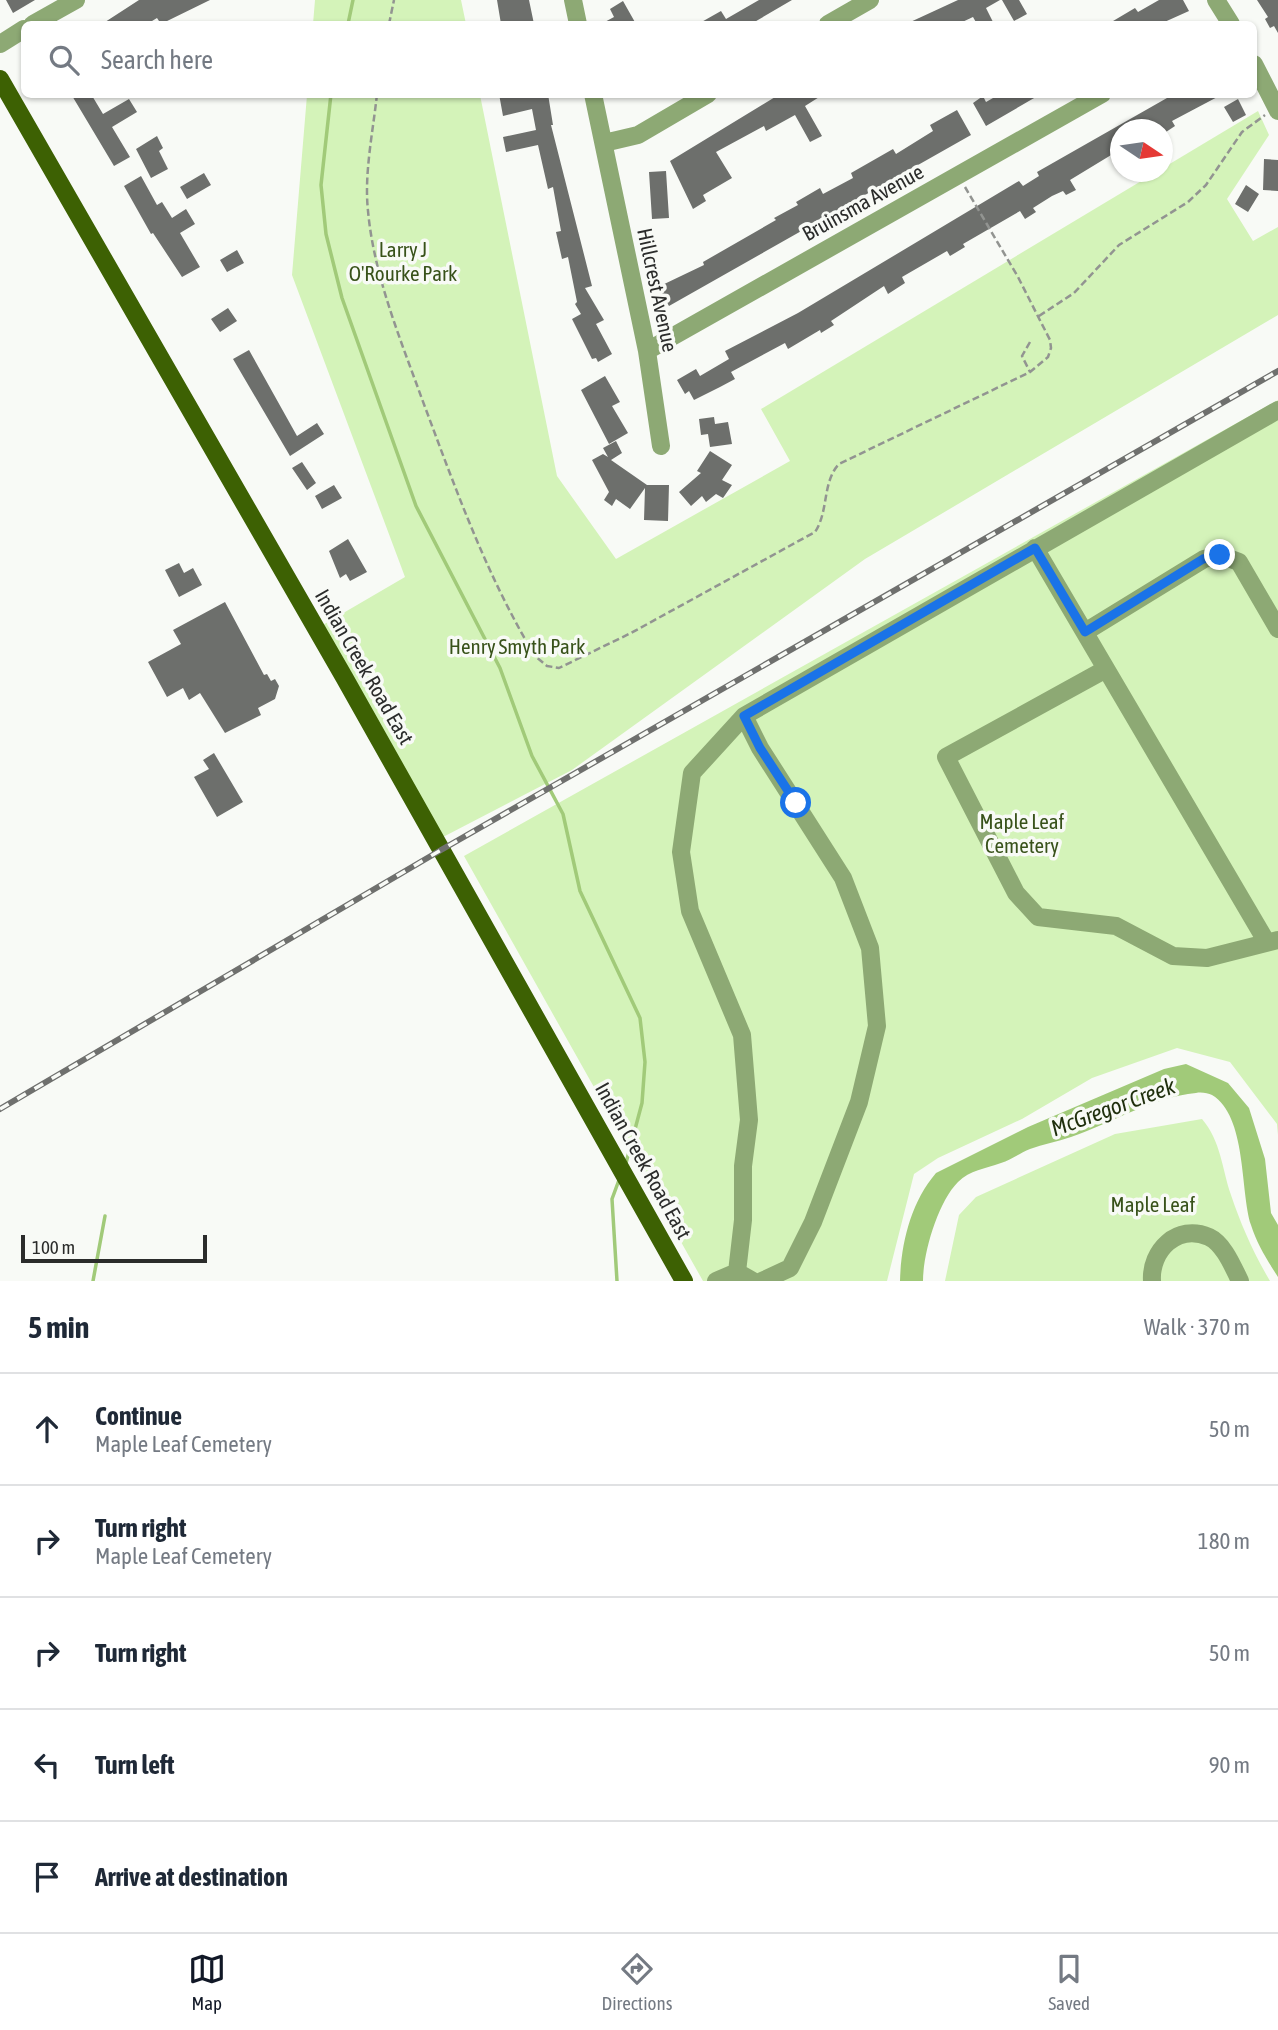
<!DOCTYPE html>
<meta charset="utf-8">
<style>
body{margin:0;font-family:"Asap Condensed",sans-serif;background:#f6f6f7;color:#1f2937}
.compass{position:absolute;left:1110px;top:119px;width:63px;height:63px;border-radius:50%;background:#fff;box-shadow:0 2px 5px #0004;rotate:103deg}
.scale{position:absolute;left:21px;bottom:18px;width:186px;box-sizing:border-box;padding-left:7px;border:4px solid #2b2c2b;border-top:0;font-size:19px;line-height:24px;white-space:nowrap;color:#2b2c2b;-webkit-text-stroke:5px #f8faf6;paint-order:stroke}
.stop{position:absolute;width:21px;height:21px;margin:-16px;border:5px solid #1a73e8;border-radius:50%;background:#fff}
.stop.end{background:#1a73e8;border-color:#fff;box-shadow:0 2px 7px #0008}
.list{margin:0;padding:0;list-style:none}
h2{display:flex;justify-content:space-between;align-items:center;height:91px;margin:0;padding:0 28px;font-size:30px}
h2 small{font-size:23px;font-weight:400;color:#747a83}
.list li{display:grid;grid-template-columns:46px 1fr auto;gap:21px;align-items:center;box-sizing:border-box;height:112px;padding:0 28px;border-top:2px solid #e0e1e3}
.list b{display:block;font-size:26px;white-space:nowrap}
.list p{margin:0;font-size:23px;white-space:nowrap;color:#747a83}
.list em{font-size:23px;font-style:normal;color:#747a83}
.icon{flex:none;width:38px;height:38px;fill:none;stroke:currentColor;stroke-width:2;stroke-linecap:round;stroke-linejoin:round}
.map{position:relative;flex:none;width:1278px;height:1281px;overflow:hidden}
.search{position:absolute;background:#fff;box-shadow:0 2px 5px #0004;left:21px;right:21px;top:21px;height:77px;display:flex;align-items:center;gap:18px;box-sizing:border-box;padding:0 24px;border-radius:10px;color:#747a83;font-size:26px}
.sheet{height:651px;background:#fff}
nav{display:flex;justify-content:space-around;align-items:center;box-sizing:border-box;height:98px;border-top:2px solid #e0e1e3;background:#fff;font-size:19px;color:#747a83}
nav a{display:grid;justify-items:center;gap:4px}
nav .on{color:#111827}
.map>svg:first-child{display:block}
.green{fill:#d4f3b9}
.water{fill:#a1ca79}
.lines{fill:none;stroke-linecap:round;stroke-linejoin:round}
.stream{stroke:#a1ca79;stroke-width:3.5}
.building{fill:#6d6f6c}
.path{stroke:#929491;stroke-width:2.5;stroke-dasharray:7 3.5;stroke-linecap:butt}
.minor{stroke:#8da974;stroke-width:18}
.major{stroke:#3d6103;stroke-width:18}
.rail-casing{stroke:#6f706e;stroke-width:6}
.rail{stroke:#f8faf6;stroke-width:3.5;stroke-dasharray:10;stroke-linecap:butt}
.route{stroke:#1a73e8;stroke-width:9}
.labels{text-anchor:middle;stroke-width:7;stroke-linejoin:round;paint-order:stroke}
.street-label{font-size:21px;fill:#2b2c2b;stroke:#f8faf6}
.park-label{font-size:21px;fill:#38521a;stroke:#f8faf6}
.water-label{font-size:23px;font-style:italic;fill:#1f2f0d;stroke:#f8faf6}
</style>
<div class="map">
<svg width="1278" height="1281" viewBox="0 0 1278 1281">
<rect width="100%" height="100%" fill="#f8faf6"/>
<path class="green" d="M315,0H461L466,24H313Z
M307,95H480L557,476L616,559L790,461L761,409L1258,111L1269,135L1227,199L1253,241L1278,227V315L865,559L572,770L443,837L321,626L405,577L292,275Z
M1278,400V1135L1277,1124L1230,1062L1177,1048L1092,1078L1022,1119L938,1158L914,1174L887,1281H703L464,856Z
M1202,1119C1221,1141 1222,1169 1231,1195C1241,1225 1254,1254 1270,1281H945L959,1215L976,1197L1115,1134Z"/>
<path class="water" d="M1186,1064L1228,1083L1249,1108L1265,1159L1271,1213L1278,1225V1277C1267,1260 1257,1244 1251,1225C1240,1191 1247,1116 1212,1095C1208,1093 1201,1092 1196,1093C1153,1097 1112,1123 1071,1137C1057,1142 1043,1144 1030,1149C1020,1153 1011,1160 1001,1163C985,1169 970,1170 958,1182C938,1202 923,1253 923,1281H900C901,1243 911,1202 936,1173L1028,1127L1164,1069Z"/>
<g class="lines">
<path class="stream" d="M348,24L353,0
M331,94L321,185L326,234L342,298L416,506L500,668L532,756L563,814L580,891L640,1018L645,1062L642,1103L626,1163
M93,1281L105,1216
M617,1281L612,1199L619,1180"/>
</g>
<path class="building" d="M6,0H35L13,13Z
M139,0H210L161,24L157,18L147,24H102Z
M497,0H529L534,24H501Z
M759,0H792L751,24H698L721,11L726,19Z
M958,0H1000L986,8L994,24H977L973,17L958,24H906Z
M1002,0H1019L1027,14L1014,21Z
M1159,0H1183L1189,11L1160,24H1108L1135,8L1138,12Z
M1257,0H1278V33L1274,26L1270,28L1265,19L1268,17Z
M623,1L636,24H601L614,17L610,9Z
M71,94H91L103,114L129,99L137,112L112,127L130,157L114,166Z
M499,94H548L553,125H551L592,286L585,288L604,320L596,324L612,354L598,362L596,358L592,359L572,319L581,314L575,304L577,302L568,257L562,259L556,232L561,231L553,187L548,189L538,145L506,152L503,137L536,130L532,109L503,116Z
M780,94H824L805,106L822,136L810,142L795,115L766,131L764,126L716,152L732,178L703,195L706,201L693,209L670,161Z
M1000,94H1041L986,126L973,103L983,96L986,102Z
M1174,94H1223L1172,121L1175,126L1163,134V130H1121V149L1070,180L1076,190L1066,195L1063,191L1052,196L1033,208L1036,212L1025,219L1020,211L963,244L965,247L950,256L947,251L902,277L905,283L888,294L884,286L831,321L834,325L821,333L820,330L788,349L785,343L731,372L735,379L720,387L694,400L689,391L685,394L677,380L696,369L700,376L729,359L725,351L798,313L1019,181L1023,186L1039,176L1037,172Z
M1238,99L1246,115L1233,122L1224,107Z
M957,110L971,135L669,306L658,287L704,265L703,262L776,220L774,218L798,205L796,202L820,188L823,194L853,178L851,173L893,149L896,154L933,131L930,125Z
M157,136L163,148L159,151L168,169L151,178L136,149Z
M1264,159L1278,160V191L1263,190Z
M666,171L669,218L652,219L649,172Z
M204,173L211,185L187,199L180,187Z
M141,176L157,205L162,202L172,218L186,209L195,224L180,233L200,267L182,277L153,233L151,234L124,186Z
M1246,185L1259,194L1248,212L1235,204Z
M237,250L244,263L227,272L220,260Z
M228,308L237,321L220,332L211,319Z
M249,350L297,436L317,423L324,434L290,456L233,359Z
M605,376L620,402L612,406L628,433L609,444L581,390Z
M714,417L715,424L728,422L732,444L710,447L708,434L701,435L699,419Z
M616,441L622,453L611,460L647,485H669L668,521L644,520L645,488L630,509L616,499L612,506L604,500L609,492L592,460L603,454L608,457L603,448Z
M710,451L732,465L722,480L732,485L723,498L716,494L706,502L702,496L691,506L679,492L701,473L697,471Z
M302,462L316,483L307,490L292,468Z
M334,485L342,498L322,509L315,496Z
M348,539L367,572L350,581L346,574L340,578L329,551Z
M179,563L184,573L193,568L202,585L179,597L165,570Z
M225,602L264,675L267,674L271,681L275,679L279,686L275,699L258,708L261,715L225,733L200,693L189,700L183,688L167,697L148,662L181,644L173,630Z
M214,753L243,802L217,817L194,777L209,769L203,760Z"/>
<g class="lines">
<path class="path" d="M389,24L394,0
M377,94C373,132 364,173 368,211C374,276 400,338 422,399C455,487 486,575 535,656L547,666L559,668L631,633L815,532C829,511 822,482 839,464L1030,372L1048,357L1051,348L1050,340L1018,277L965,187
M1039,316L1074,293L1119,245L1188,202L1206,185L1242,132L1265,115
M1030,342L1022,356L1030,372"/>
<path class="minor" d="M573,0L578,24
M1216,0L1231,24
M33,24L76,0
M828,24L870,0
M0,44L24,29
M1254,64L1278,111
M593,94L647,351L661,446
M604,143L638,135L708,94
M647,351L1102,94
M1035,548L1266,941
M1085,632L1204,559L1220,555L1239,562L1278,629
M1106,669L946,757L1016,893L1038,917L1116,926L1173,956L1207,958L1278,940
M744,716L760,748L843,878L870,948L877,1026L859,1102L813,1222L790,1268L762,1281
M716,1281L737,1272
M753,1281L737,1272L743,1220V1166L749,1120L742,1035L690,911L681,852L692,773L744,716L1278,410
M1152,1281C1150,1251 1177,1223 1209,1237C1224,1244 1233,1267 1240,1281"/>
<path class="major" d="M0,79L344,677L684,1281"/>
<defs>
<path id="rail" d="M0,1109L441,850L1278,371"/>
</defs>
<use href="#rail" class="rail-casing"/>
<use href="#rail" class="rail"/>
</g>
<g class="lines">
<path class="route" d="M796,803L760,748L744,716L1035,548L1085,632L1203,559L1220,555"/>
</g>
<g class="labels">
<g class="street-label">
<text transform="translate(863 203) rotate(-29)" y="7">Bruinsma Avenue</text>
<text transform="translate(657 290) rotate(78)" y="7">Hillcrest Avenue</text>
<text transform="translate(364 667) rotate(60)" y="7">Indian Creek Road East</text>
<text transform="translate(643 1161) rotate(61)" y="7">Indian Creek Road East</text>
</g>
<g class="park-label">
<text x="403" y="257">Larry J<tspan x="403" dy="24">O'Rourke Park</tspan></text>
<text x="517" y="654">Henry Smyth Park</text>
<text x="1022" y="829">Maple Leaf<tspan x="1022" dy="24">Cemetery</tspan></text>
<text x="1153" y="1212">Maple Leaf</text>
</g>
<g class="water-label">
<text transform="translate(1113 1107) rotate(-20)" y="8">McGregor Creek</text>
</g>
</g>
</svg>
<svg class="compass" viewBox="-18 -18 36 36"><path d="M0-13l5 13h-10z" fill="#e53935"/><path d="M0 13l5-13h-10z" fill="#747a83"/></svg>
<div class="scale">100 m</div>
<div class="stop" style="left:796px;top:803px"></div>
<div class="stop end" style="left:1220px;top:555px"></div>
<div class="search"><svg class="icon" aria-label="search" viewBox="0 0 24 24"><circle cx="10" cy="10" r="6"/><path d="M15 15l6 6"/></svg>Search here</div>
</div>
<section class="sheet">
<h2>5 min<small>Walk · 370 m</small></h2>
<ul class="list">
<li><svg class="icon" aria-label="ahead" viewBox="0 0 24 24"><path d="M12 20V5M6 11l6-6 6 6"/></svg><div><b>Continue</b><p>Maple Leaf Cemetery</p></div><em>50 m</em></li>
<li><svg class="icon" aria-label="right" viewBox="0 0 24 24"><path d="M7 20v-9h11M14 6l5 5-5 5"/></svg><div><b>Turn right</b><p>Maple Leaf Cemetery</p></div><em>180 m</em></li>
<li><svg class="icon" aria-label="right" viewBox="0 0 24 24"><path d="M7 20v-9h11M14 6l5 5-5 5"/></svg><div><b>Turn right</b></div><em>50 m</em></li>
<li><svg class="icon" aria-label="left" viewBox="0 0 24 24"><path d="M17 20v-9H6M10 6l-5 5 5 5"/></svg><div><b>Turn left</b></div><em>90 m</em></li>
<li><svg class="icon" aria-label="arrive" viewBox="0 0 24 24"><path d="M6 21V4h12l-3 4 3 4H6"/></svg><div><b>Arrive at destination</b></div></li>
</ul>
</section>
<nav>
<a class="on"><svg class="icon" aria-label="map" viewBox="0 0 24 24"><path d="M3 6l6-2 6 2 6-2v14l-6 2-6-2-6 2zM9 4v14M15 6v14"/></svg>Map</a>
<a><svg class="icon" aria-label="directions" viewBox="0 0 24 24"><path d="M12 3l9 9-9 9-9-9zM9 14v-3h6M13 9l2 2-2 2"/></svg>Directions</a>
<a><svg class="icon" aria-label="saved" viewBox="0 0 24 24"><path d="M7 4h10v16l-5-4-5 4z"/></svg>Saved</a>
</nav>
